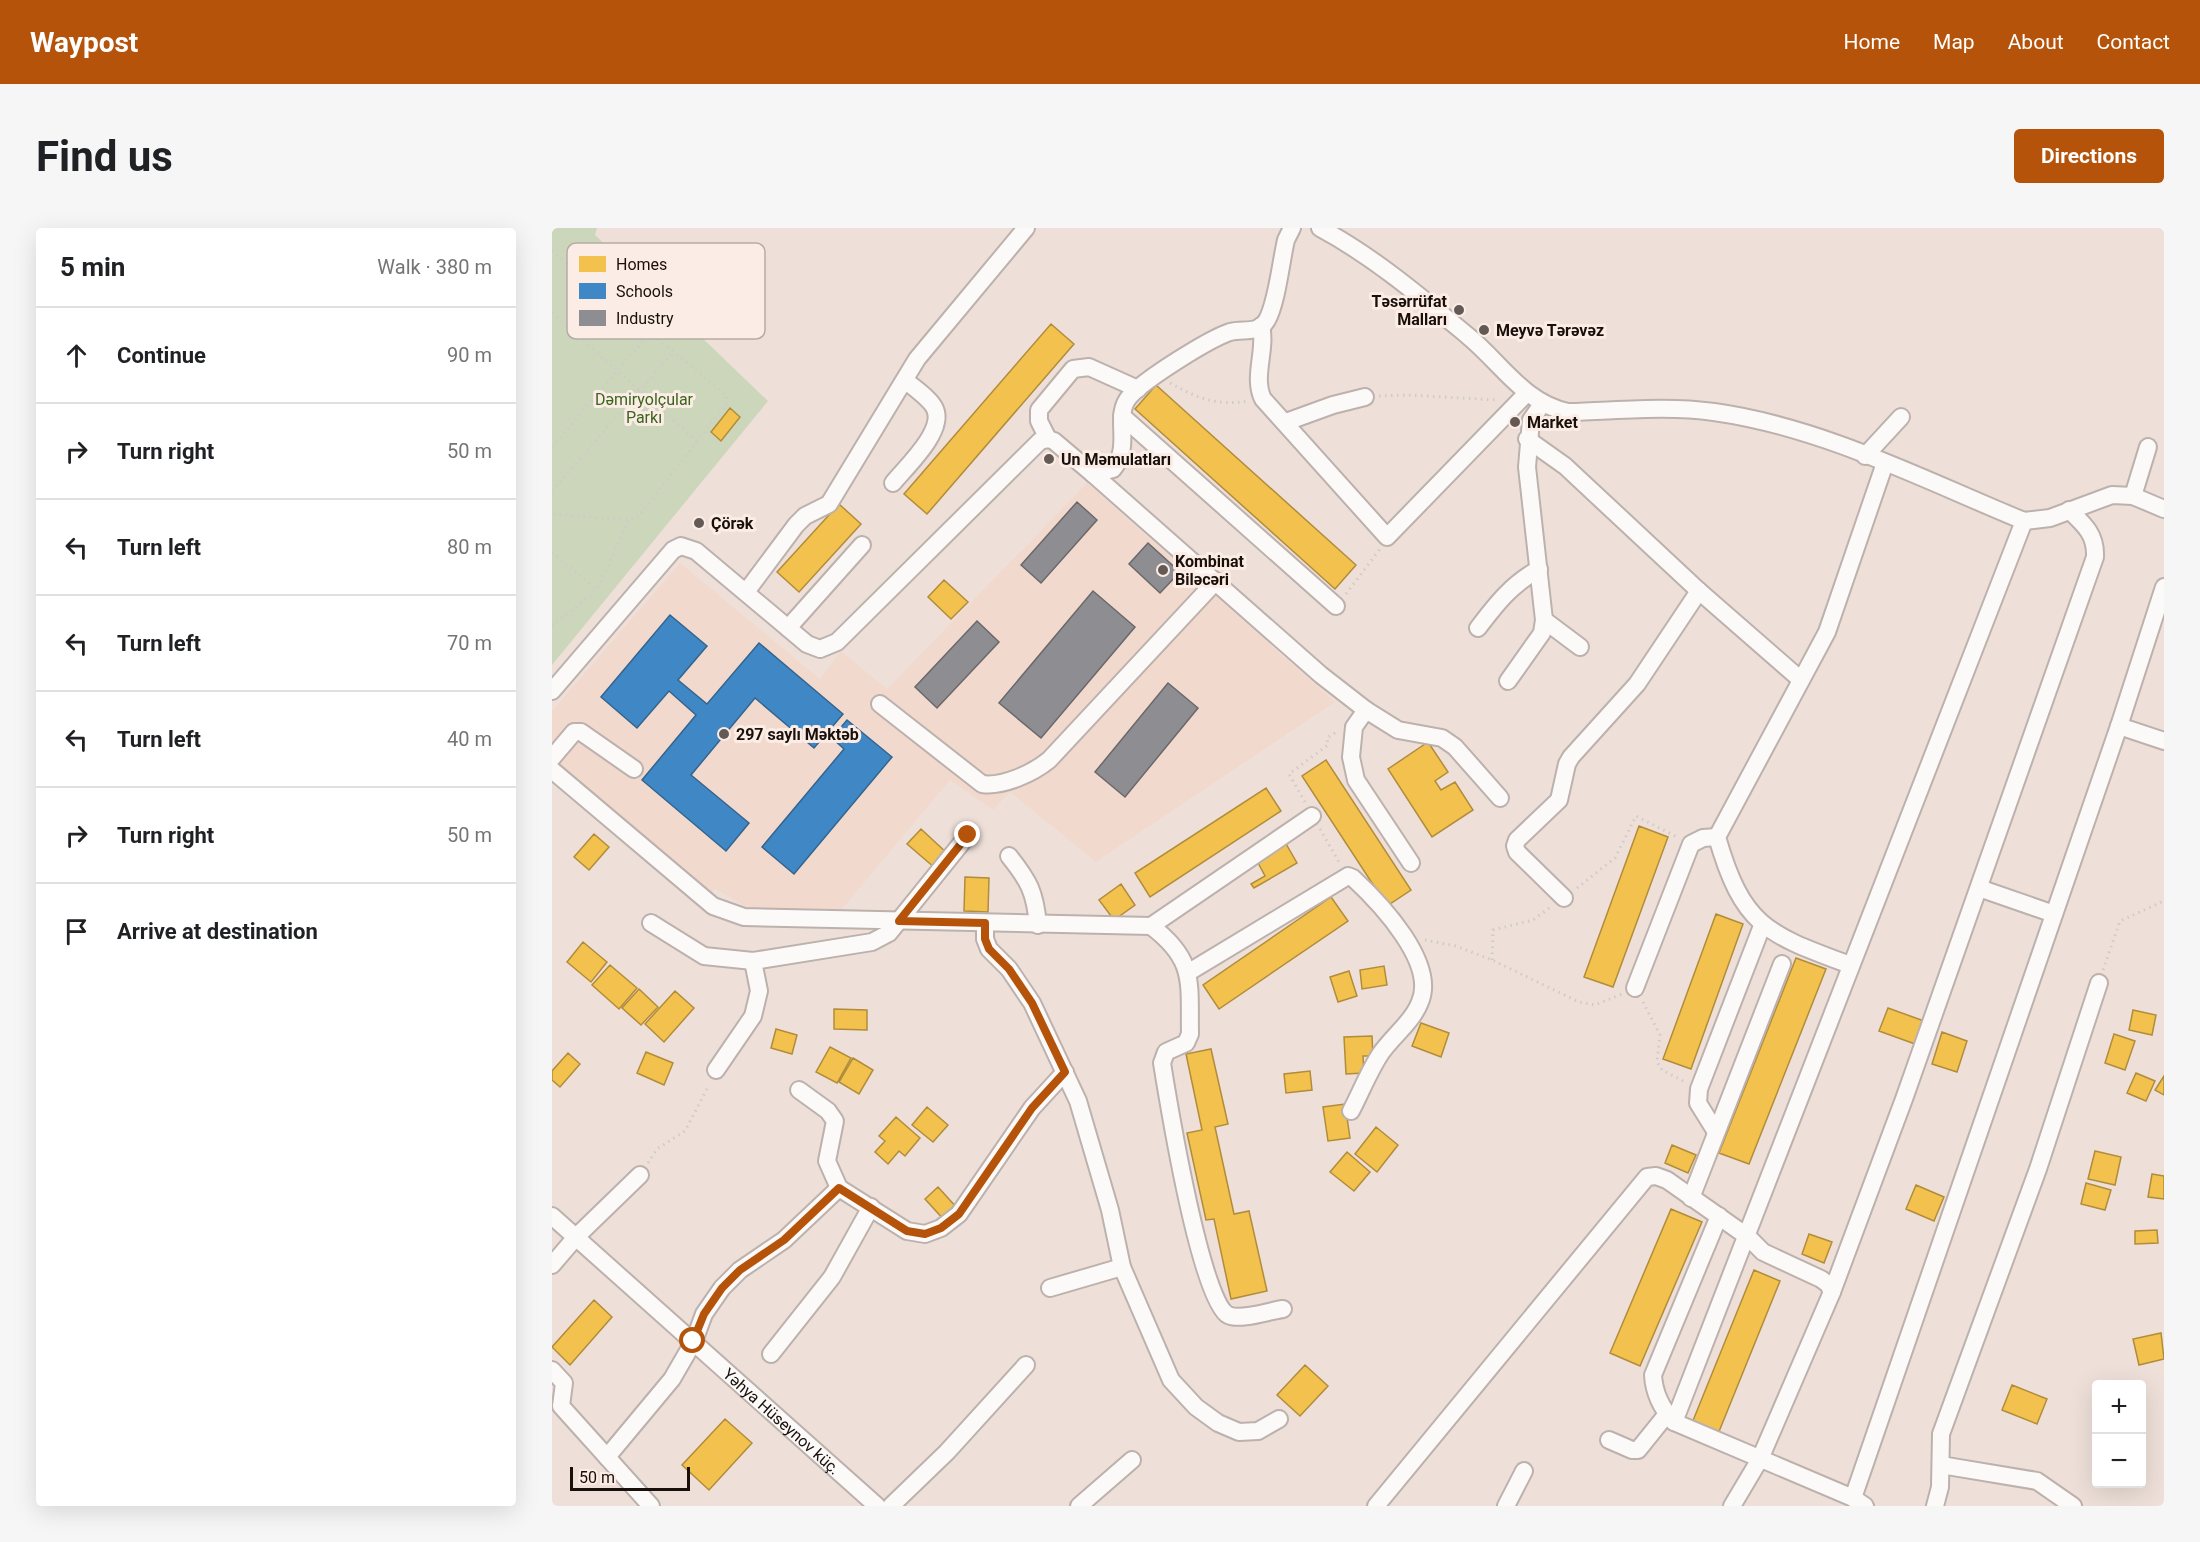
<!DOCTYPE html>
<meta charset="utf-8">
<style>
body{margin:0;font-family:Roboto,sans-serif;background:#f6f6f6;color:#202124}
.controls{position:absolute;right:18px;bottom:18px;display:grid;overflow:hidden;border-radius:6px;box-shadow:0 6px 24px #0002}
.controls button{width:54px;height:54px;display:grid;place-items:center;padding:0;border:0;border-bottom:2px solid #e0e0e0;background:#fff;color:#202124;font:30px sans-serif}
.scale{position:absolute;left:18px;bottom:15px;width:120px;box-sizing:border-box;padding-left:6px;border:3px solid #19100c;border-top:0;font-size:16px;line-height:21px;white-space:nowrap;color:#19100c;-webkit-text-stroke:4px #fbece5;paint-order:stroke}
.stop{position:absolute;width:18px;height:18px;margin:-14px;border:4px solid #b45309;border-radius:50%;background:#fff}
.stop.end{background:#b45309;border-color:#fff;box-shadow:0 2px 6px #0008}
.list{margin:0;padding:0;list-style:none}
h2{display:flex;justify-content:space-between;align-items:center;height:78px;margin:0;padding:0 24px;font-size:26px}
h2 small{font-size:20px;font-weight:400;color:#757577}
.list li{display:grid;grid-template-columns:39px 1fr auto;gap:18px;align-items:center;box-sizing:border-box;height:96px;padding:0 24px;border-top:2px solid #e0e0e0}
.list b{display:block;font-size:22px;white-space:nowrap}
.list em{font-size:20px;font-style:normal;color:#757577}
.icon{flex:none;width:33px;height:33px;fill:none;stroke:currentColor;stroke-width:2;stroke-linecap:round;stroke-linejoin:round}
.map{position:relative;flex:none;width:1612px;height:1278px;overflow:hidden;border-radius:6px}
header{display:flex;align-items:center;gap:36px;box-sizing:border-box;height:84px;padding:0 30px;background:#b45309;color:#fff}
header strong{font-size:28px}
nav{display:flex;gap:33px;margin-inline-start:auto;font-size:21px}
.intro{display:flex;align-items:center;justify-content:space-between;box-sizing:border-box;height:144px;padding:0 36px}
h1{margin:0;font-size:42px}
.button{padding:15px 27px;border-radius:6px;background:#b45309;color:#fff;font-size:21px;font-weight:700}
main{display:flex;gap:36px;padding:0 36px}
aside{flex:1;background:#fff;border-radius:6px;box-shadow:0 6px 24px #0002}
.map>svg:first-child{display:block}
.built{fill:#f2d9ce}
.park{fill:#ccd6ba}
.homes{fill:#f2c14e;stroke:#b18c3a;stroke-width:1.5}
.schools{fill:#3f88c5;stroke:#34648e;stroke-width:1.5}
.industry{fill:#8d8d92;stroke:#6a686a;stroke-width:1.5}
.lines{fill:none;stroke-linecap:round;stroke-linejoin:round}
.minor-casing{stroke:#bcb1ac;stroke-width:20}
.path{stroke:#cfcbc9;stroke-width:3;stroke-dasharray:1.5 4.5;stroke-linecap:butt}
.minor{stroke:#fcfaf9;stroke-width:16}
.route{stroke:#b45309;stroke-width:8}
.poi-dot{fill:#645954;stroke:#fbece5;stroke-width:2}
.labels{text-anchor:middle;stroke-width:6;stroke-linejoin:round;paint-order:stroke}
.poi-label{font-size:16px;font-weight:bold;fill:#19100c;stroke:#fbece5;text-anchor:start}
.park-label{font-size:16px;fill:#3a651c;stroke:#fbece5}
.street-label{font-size:16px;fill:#19100c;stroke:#fbece5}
.key{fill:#fbece5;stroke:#b7aaa4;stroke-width:1.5}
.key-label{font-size:16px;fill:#19100c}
</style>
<header>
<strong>Waypost</strong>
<nav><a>Home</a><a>Map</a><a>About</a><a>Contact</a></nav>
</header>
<div class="intro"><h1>Find us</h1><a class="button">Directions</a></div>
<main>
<aside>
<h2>5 min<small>Walk · 380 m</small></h2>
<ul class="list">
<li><svg class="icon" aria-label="ahead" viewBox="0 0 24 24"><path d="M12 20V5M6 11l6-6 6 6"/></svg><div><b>Continue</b></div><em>90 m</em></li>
<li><svg class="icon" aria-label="right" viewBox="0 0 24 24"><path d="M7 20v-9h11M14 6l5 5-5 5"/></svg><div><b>Turn right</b></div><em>50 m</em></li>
<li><svg class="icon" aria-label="left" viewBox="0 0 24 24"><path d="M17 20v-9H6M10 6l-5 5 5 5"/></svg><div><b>Turn left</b></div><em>80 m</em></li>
<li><svg class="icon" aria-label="left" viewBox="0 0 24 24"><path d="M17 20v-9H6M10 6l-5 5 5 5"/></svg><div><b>Turn left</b></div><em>70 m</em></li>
<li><svg class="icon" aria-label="left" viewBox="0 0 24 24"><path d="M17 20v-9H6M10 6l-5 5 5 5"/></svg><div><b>Turn left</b></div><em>40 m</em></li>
<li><svg class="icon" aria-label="right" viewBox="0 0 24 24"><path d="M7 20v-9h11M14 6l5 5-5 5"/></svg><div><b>Turn right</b></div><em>50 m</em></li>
<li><svg class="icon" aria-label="arrive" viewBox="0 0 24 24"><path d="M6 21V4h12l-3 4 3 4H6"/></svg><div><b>Arrive at destination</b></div></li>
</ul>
</aside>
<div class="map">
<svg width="1612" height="1278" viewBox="0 0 1612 1278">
<rect width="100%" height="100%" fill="#eee0d9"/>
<path class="built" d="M535,255L783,474L544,634L458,564L441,582L398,552L290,681L196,680L164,661L155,666L0,529V483L128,335L268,451L289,423L335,461Z"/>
<path class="park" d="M0,0H45L43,7L216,173L0,437Z"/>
<path class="homes" d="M499,96L522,116L375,286L352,266Z
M604,157L804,337L783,361L583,181Z
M178,180L188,189L169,213L159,204Z
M287,276L309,296L247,364L225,344Z
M392,352L416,374L399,391L376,369Z
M876,514L896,544L883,553L889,562L903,554L921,582L880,609L836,541Z
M774,532L859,662L835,678L750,548Z
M714,560L729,583L598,669L583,645Z
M1087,598L1116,609L1061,759L1032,749Z
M369,601L396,626L383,640L355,616Z
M42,606L57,619L37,642L22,629Z
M733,614L745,635L702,660L699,656L713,648L704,631Z
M413,649L437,650L436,684L412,683Z
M569,656L583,677L562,692L547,672Z
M779,669L796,693L667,781L651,757Z
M1164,686L1191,696L1139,841L1111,831Z
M31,714L55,734L39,754L15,734Z
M1244,730L1274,741L1197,936L1167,925Z
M58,737L85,760L67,781L40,757Z
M832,738L835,757L810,761L808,742Z
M797,743L805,768L786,774L778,749Z
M87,761L106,779L89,797L70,780Z
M123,763L142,780L112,814L93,796Z
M1336,780L1372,793L1363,816L1327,803Z
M282,781L315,782V802L282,801Z
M1581,782L1604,787L1600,807L1577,802Z
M869,795L897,805L889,829L860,818Z
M224,801L245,807L240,826L219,820Z
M1390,804L1415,813L1405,844L1380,836Z
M1562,806L1583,813L1573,842L1553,835Z
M820,808L821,828H811L812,845L794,846L792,809Z
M278,819L299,830L285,855L264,844Z
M659,821L676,896L663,899L682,986L697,983L715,1063L679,1071L662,991L654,992L635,905L650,902L634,826Z
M94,824L121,835L112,857L85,845Z
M16,825L28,836L8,859L0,852V843Z
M301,830L321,842L307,866L287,854Z
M758,843L760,862L734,865L732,846Z
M1584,845L1603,853L1594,873L1575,865Z
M1612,848V867L1603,862Z
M793,876L798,910L776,913L771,879Z
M375,879L396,897L381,914L360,897Z
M344,889L368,910L353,928L347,923L336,936L323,924L333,913L327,908Z
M824,899L846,917L825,944L803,926Z
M1120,917L1144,927L1136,945L1113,935Z
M1543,923L1569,929L1563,957L1536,951Z
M795,924L818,944L802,963L778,944Z
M1600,946L1612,948V971L1596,969Z
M1534,955L1559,962L1553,982L1529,976Z
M1364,957L1392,969L1382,993L1354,981Z
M386,959L406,981L393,993L373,971Z
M1119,981L1150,994L1088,1138L1058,1125Z
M1605,1002L1606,1015L1583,1016V1003Z
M1257,1006L1280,1014L1272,1035L1250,1026Z
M1202,1042L1228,1053L1166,1206L1140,1195Z
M42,1072L60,1089L18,1137L0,1119Z
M1609,1105L1612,1131L1587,1137L1581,1111Z
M753,1137L776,1158L748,1188L725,1167Z
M1460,1157L1495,1171L1485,1196L1450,1182Z
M173,1191L200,1215L157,1262L130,1237Z"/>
<path class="schools" d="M118,387L155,418L126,452L155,476L207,415L291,486L262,520L203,470L139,547L197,595L174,623L90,552L144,487L117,463L85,500L49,469Z
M295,492L340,529L242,646L210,619L292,521L280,510Z"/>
<path class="industry" d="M525,274L545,292L489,355L469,337Z
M596,315L628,344L608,365L577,336Z
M541,363L583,399L489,510L447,475Z
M425,393L447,414L385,480L363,459Z
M616,455L646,480L573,569L543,544Z"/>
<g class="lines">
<defs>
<g id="minor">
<path d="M768,0C822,29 869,69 916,108C949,135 972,175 1016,184C1064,183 1114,177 1162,184C1270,199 1372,252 1472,293L1498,290L1560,267L1581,268L1612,281"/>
<path d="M709,98C715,121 700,149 711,171L835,309L975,165"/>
<path d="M570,188L784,378"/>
<path d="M734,194L781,177L813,169"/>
<path d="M496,211L487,193V182L521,141L537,139L586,161"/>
<path d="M975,211L1013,238L1147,363L1249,452"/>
<path d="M1313,228L1349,189"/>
<path d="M541,246L769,447L814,482L802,499L799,529L804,552L859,635"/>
<path d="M341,255C354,239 393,203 383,181C379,171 362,160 353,152"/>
<path d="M1581,268L1596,219"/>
<path d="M194,364L244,297L253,288L277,276L365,131L474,0"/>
<path d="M992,392L1028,419"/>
<path d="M236,400L310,317"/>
<path d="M926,400C945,375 960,356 987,341"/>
<path d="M956,453L990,405L992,392L975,239L979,192L990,176"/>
<path d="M0,463L121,322L129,318L144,323L255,416L268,421L285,414L488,213L496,211L502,213L541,246L561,241C581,217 560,188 578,168C593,151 657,111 678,104C691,100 706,107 715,92C725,74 729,33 734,12L740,0"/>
<path d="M328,476L430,556C451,559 481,545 497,532L664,353"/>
<path d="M814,482L846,502L890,510L903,519L948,570"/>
<path d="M1567,498L1612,513"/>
<path d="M0,530L22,504H29L82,541"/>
<path d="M0,542L161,678L192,689L599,698L760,588"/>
<path d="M457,628C477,653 483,664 486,697"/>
<path d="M1427,660L1502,686"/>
<path d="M1012,670L965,624L963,618L965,612L1007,572L1015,536L1019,529L1085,456L1147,363"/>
<path d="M99,695L152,728L201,733L320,714L337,705L416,607"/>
<path d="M433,695V711L437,721L457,741L480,775L526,873L558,982L570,1039L619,1152L644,1179L666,1195L687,1204L706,1203L727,1191"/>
<path d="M599,698C644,732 637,754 638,806L634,815L614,824L610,835C616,872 649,1074 676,1087C689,1093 716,1083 731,1081"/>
<path d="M1298,737C1215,706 1191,699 1165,609L1275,404L1333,235"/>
<path d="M637,744L796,648L801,650C828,675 885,735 868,774C861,793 841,808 829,825C817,843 809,864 799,883"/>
<path d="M1083,760L1139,616L1151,610L1165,609"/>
<path d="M164,842L201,788L207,763L201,733"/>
<path d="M247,862L276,883L283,893L275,933L287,960"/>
<path d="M1164,904L1146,875L1147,861L1210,698"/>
<path d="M1139,970L1230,736"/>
<path id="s1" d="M0,988L325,1278"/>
<path d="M1167,988L1101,1147C1102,1165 1110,1181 1122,1194L1301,1270L1313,1278"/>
<path d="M0,1037L24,1009L88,947"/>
<path d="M498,1060L570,1039"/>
<path d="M219,1126L280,1049L319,979"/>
<path d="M0,1142L12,1155L9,1178L99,1278"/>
<path d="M1122,1194L1472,293"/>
<path d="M1057,1212L1080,1222H1086L1115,1186"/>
<path d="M55,1229L120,1151L142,1113L152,1086L170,1060L188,1042L232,1012L287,960L355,1003L373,1006L389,1000L407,986L480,880L513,844"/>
<path d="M1389,1237L1485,1253L1521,1278"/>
<path d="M1301,1270L1567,498L1612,359"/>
<path d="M339,1278L395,1224L474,1137"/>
<path d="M527,1278L580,1232"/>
<path d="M824,1278L1095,949L1104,948L1115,952L1196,1009L1211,1024L1269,1051L1276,1056L1280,1064"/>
<path d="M954,1278L972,1243"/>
<path d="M1180,1278L1208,1231L1280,1064L1352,871L1543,329C1544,307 1533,297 1517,282"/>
<path d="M1383,1278L1388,1259L1389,1206L1486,941L1547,755"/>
</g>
</defs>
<use href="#minor" class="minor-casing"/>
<path class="path" d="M0,23L174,167L175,175L86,289L77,292L0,286
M0,85L145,213
M618,155C647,171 664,178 697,173
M827,168L856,167L946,172
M0,219L98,105
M0,263L121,124
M0,324L45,362
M794,366L828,321
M0,398L45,362L77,292
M753,574L737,546L776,517L775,510L786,503
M768,601L787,634
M1025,660L1063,630L1084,588L1127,610
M873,712L904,718L940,732L1027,774L1043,777L1070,766
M940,732L941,702L981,692L1000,678
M1551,742L1568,693L1612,673
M1091,774L1108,807L1105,834L1110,842L1135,855
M96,935L105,921L133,903L157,857"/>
<use href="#minor" class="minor"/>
</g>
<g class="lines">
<path class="route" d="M141,1113L152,1086L170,1060L188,1042L232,1012L287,960L355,1003L373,1006L389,1000L407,986L480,880L513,844L480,775L457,741L437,721L433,711V695L347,693L416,607"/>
</g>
<g class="poi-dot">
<circle cx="907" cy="82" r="6"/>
<circle cx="932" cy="102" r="6"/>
<circle cx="963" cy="194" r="6"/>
<circle cx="497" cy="231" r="6"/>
<circle cx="147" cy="295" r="6"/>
<circle cx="611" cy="342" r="6"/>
<circle cx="172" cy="506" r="6"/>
</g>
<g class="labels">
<g class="poi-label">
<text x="895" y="79" text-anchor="end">Təsərrüfat<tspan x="895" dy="18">Malları</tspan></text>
<text x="944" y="108">Meyvə Tərəvəz</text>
<text x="975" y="200">Market</text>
<text x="509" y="237">Un Məmulatları</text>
<text x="159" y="301">Çörək</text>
<text x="623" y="339">Kombinat<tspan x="623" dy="18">Biləcəri</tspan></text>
<text x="184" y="512">297 saylı Məktəb</text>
</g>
<g class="park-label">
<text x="92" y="177">Dəmiryolçular<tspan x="92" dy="18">Parkı</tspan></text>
</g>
<g class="street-label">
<text dy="6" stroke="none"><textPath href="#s1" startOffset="308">Yəhya Hüseynov küç.</textPath></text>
</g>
</g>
<rect x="15" y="15" width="198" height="96" rx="9" class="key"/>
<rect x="27" y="28" width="27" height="16" fill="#f2c14e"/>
<rect x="27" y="55" width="27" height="16" fill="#3f88c5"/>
<rect x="27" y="82" width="27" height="16" fill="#8d8d92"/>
<g class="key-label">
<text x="64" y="42">Homes</text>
<text x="64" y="69">Schools</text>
<text x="64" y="96">Industry</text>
</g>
</svg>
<div class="controls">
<button>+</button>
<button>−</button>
</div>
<div class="scale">50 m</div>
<div class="stop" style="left:141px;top:1113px"></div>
<div class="stop end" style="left:416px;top:607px"></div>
</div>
</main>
